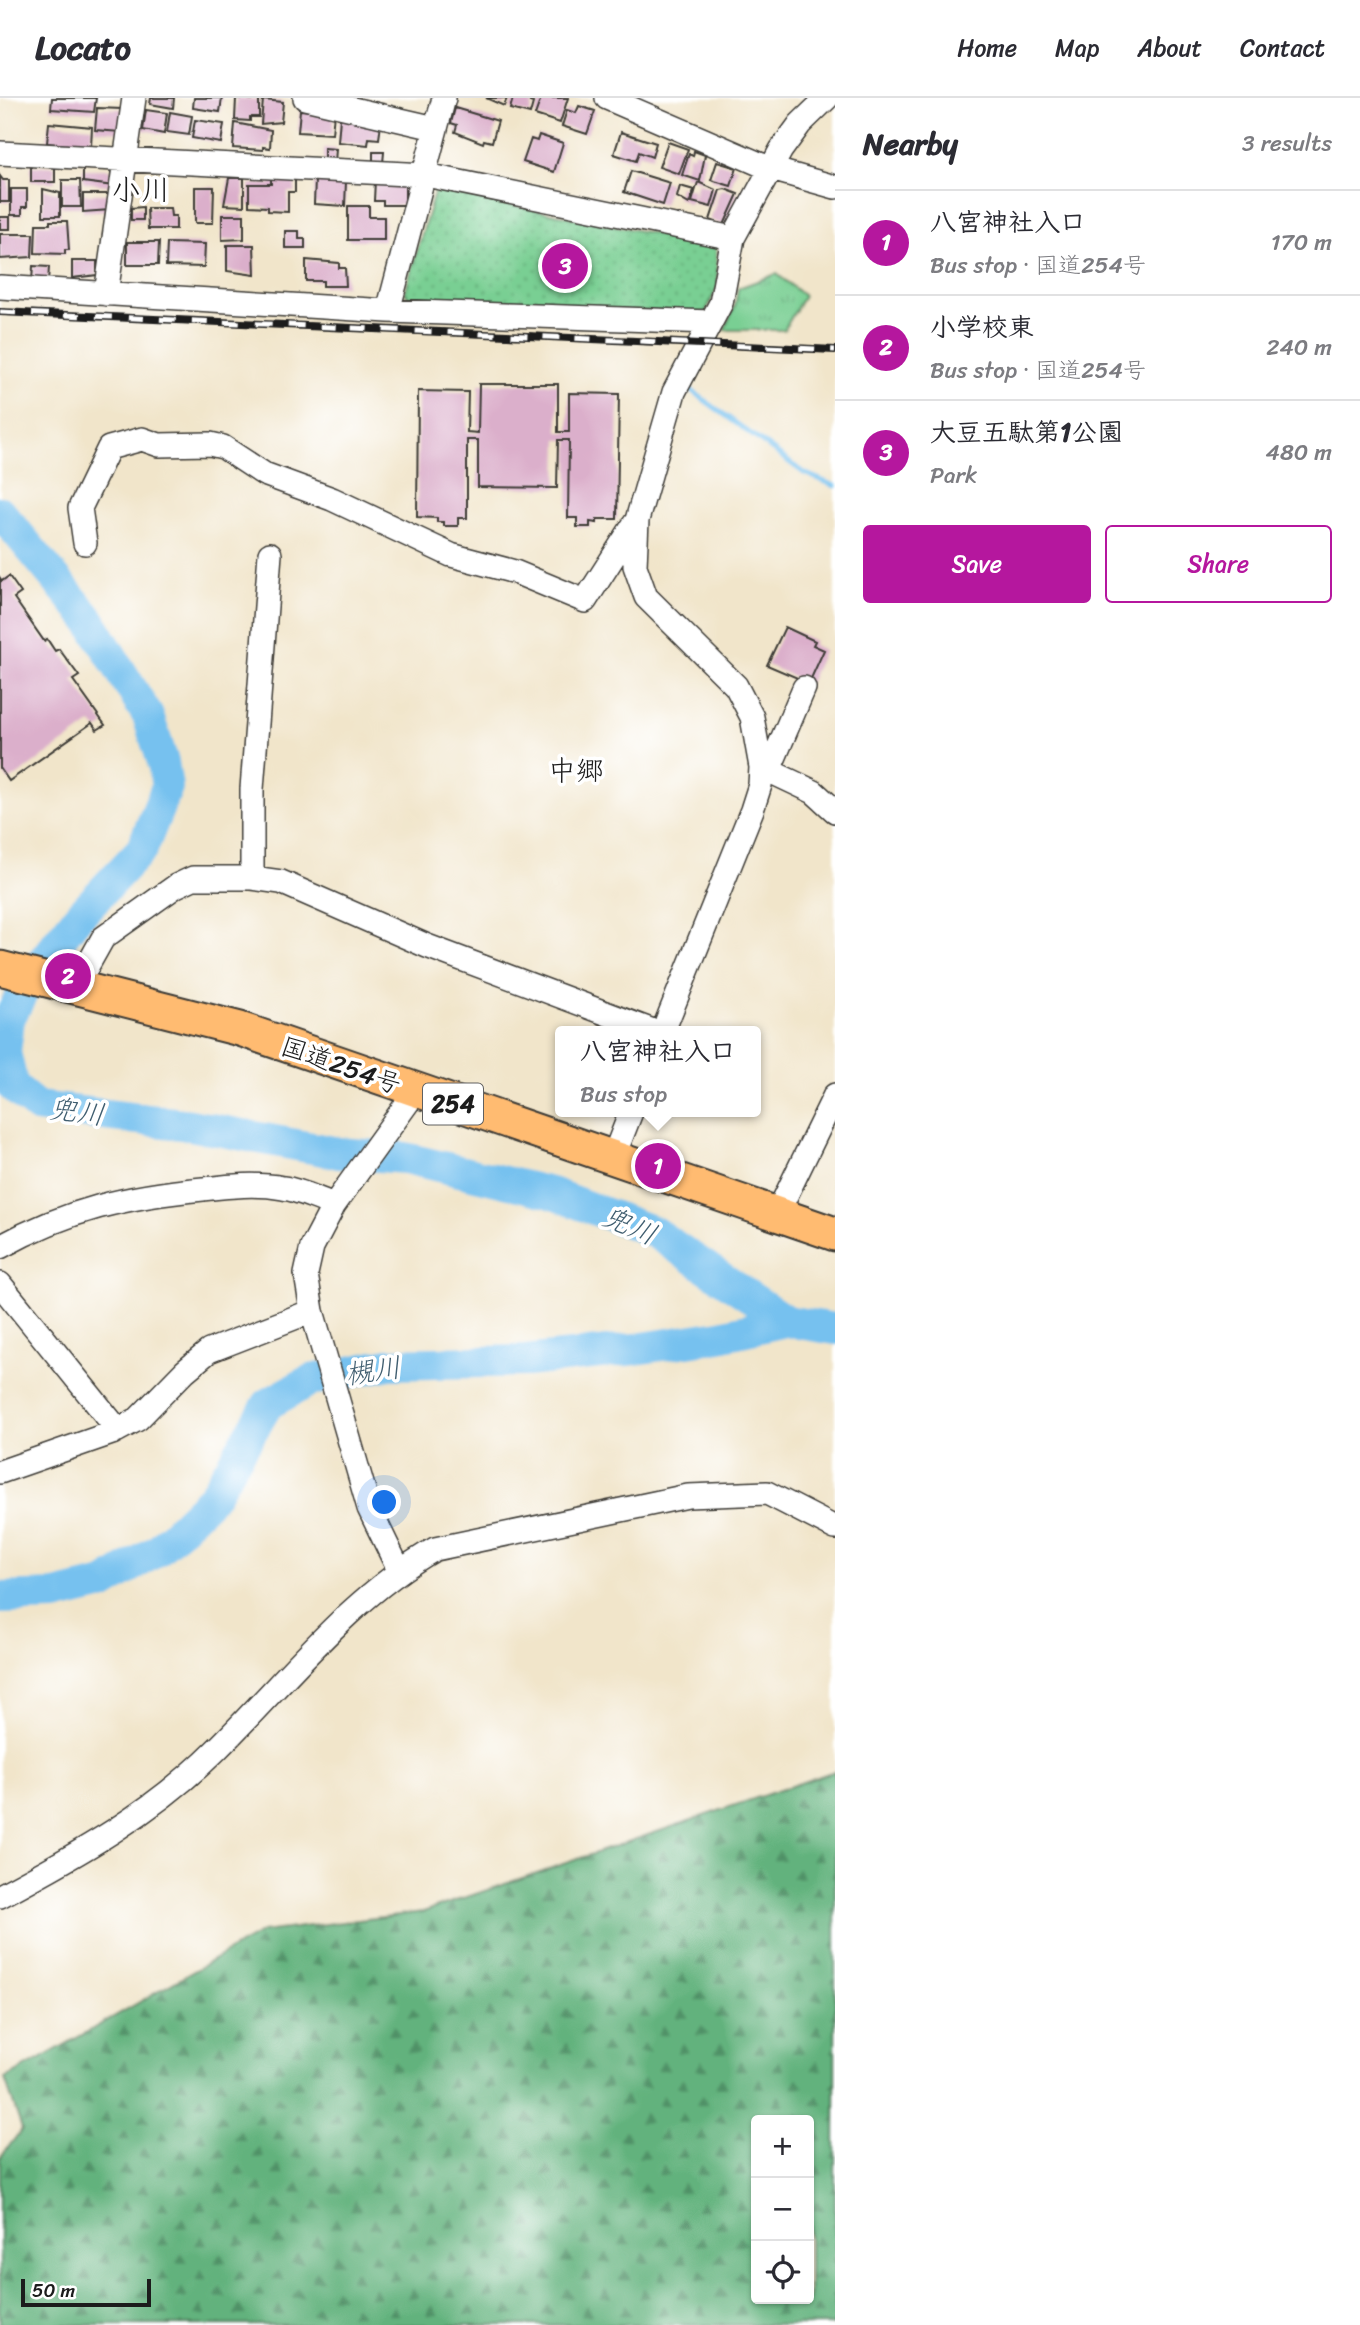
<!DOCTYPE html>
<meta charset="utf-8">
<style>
body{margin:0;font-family:Sriracha,"Klee One",sans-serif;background:#f7f7f7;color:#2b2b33}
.controls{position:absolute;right:21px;bottom:21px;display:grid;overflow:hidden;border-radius:7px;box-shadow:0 2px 5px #0004}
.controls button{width:63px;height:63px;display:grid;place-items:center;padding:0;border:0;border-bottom:2px solid #e1e1e2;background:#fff;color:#2b2b33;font:35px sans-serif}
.scale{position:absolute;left:21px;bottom:18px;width:130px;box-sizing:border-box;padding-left:7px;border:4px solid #1c1c1c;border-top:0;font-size:19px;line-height:24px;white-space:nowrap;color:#1c1c1c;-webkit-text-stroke:5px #fff;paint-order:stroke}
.you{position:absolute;left:385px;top:1405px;width:24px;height:24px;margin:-18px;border:5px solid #fff;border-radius:50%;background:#1a73e8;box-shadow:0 0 0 10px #1a73e833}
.badge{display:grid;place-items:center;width:46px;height:46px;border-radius:50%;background:#b5179e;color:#fff;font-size:23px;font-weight:700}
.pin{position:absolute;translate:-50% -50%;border:4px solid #fff;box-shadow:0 2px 7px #0006}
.popup{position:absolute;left:555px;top:928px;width:206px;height:91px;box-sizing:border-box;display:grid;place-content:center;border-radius:7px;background:#fff;filter:drop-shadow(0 2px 5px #0005);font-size:23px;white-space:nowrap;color:#7c7c81}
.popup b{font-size:26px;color:#2b2b33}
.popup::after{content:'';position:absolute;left:50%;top:100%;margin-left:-14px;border:14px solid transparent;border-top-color:#fff}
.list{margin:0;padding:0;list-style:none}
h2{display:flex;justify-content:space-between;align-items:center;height:91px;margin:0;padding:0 28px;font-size:30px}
h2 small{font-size:23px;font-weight:400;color:#7c7c81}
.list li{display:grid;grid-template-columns:46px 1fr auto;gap:21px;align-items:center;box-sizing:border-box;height:105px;padding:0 28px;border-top:2px solid #e1e1e2}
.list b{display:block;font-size:26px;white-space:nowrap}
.list p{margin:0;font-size:23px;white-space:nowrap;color:#7c7c81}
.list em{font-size:23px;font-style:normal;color:#7c7c81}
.actions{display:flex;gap:14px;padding:21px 28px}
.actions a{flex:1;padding:16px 0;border:2px solid #b5179e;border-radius:7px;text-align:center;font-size:24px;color:#b5179e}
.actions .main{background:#b5179e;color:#fff}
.icon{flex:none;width:38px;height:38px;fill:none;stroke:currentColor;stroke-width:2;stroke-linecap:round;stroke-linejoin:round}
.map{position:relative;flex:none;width:835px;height:2227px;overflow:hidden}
header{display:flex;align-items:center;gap:42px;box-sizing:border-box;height:98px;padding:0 35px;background:#fff;border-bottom:2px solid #e1e1e2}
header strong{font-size:33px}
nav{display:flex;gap:38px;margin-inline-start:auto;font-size:24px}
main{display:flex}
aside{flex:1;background:#fff}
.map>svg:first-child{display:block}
.grass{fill:url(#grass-tufts);stroke:#4a7658;stroke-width:2}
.forest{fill:url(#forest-firs);stroke:#3f674c;stroke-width:2;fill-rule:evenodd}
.park{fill:url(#park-dots);stroke:#4a7658;stroke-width:2}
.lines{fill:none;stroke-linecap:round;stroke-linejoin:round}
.stream{stroke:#76c1ef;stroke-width:5}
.river{stroke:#76c1ef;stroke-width:32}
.building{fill:#dbafcb}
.minor-casing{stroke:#3c3a36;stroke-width:26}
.highway-casing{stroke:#3c3a36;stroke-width:37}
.minor{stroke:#fff;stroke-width:23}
.highway{stroke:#ffbb71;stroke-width:33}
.rail-casing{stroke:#1c1c1c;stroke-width:8}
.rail{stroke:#fff;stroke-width:5;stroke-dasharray:16;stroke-linecap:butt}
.labels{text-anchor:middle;stroke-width:7;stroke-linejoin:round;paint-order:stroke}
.shield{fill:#fff;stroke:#606060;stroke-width:2}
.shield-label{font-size:24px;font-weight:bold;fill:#1c1c1c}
.street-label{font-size:26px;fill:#1c1c1c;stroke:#fff}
.neighbourhood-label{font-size:28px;fill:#1c1c1c;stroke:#fff}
.water-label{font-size:28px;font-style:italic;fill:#405e70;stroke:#fff}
.quarter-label{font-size:30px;fill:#1c1c1c;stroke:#fff}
</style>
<header>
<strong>Locato</strong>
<nav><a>Home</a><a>Map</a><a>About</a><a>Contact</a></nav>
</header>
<main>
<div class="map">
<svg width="835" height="2227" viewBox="0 0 835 2227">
<defs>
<pattern id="grass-tufts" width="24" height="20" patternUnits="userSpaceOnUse" patternTransform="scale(1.75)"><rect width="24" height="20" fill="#79cf93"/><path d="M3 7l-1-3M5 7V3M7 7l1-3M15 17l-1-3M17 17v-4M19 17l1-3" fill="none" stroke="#68b17e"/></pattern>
<pattern id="forest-firs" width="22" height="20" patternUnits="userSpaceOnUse" patternTransform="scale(1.75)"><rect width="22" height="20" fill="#62b27d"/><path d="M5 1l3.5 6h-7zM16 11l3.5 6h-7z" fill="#509066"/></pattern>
<pattern id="park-dots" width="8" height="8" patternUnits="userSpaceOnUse" patternTransform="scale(1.75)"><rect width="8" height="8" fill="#79cf93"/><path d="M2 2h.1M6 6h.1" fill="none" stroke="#68b17e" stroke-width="1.8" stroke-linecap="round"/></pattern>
</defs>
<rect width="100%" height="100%" fill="#fff"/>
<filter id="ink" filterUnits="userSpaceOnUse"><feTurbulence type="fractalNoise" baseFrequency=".0143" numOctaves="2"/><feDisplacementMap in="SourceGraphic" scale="14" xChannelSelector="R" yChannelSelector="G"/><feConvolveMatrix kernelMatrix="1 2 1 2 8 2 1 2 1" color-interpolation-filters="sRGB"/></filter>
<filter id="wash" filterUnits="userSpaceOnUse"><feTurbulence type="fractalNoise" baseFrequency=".00686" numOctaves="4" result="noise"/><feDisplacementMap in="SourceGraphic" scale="28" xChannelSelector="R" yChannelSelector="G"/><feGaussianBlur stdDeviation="1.57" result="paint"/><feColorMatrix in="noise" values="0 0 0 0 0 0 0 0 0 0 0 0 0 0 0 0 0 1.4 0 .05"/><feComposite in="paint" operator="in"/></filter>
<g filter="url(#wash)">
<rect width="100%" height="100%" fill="#f1e5ca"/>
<path class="grass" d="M777,176L804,198L784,232H724L735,208L738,190Z"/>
<path class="forest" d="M835,1673V2227H0V2060L22,2031L5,1981L262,1834L423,1814ZM756,2022H809V2201H756Z"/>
<path class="park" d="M435,92L716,148L718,188L705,216L411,202L405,194Z"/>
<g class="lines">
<path class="stream" d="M688,290L804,375L835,388"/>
<path class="river" d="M0,414L89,521L148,618L163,664L167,689L142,751L75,822L31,878L9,921L5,954L13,989L37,1009L190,1027L339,1055L405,1060L551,1095L654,1134L786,1223
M0,1500L55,1498L104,1486L159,1451L213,1398L268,1306L311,1282L389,1266L526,1263L636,1251L720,1238L786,1223L835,1231"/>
</g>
<g id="blocks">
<path class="building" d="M52,0H96L94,14L51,11Z
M151,0H174L173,10L150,6Z
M194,0H222L220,14L193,10Z
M236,0L259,2V19H250V23L235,22Z
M486,0H507L504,8Z
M513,0H531L530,4L533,5L530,16L510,11Z
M541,0H568L560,25L535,17Z
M263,2L283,4L281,24L261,26Z
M579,8L595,13L587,36L562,28L567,12L576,15Z
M97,10L122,11L121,34L95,32Z
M455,10L498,23L492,44L484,42L483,45L455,34L457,27L451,25Z
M146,12L167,15L164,36L143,32Z
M300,12L334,15L332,36L298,34Z
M170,14L192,18L189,37L167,34Z
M340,20L381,26L379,41L369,40L368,47L338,44Z
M195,22L224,26L221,45L192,40Z
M49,25L92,29L91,49L47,45Z
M235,25L271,32L270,50L263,49V52L233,50Z
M621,34L656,45L652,59L639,54L636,63L614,56Z
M539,37L563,45L554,74L523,64L531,41L537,43Z
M668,44L688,51L679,76L659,69Z
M324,50L336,51L335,64H324Z
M694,53L705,57L700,83L682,77L689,56L693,58Z
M373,54H384L383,65H373Z
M717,64L737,70L731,88L711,82Z
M31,68H55V84H31Z
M83,71H110L114,88L83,84Z
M631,73L670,85L663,107L624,94Z
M0,78L3,82H9V104H0Z
M271,79H295V94H288V114L268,113V109L249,108V86H271Z
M229,80H244V108L224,107Z
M62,82H80L81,109H62Z
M315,82L346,83L345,108L314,106Z
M375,82L405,83V107H383V103H374Z
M698,84L716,92L711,109L692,104Z
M680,88L694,92L689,106L677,99Z
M195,89H214L213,125H195Z
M11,91H27V109H22V117H11Z
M43,91L60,95V118H43Z
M725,91L738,96L724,127L710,122L720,92Z
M83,96H110V112L83,114Z
M348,108H369V119H384V142H348Z
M143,109V122H131V110Z
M147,110H170L171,118H176V131H148Z
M222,117H244V141L222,142Z
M0,119H10V131H0Z
M50,123H67L69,152H65V156L35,155L36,126H50Z
M285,133H299V141H305V150H285Z
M0,136H33L32,159L0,161Z
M127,144H159L158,167H127Z
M167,145L205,146L204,169L166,168Z
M227,147H254L255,177L227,173Z
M306,162L339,165V170H345L346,188H323V183H306Z
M72,163H97V177L72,180Z
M33,168L49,169L48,184L32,183Z
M479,286H558V334H569V295L619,296L617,421H597V425L590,424V429H577V420H568L569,342H558L557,390L478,389V342H467V420H458V428H444V424H437V420L417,419L418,293L468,294L467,334L478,335Z
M9,478L21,495L14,500L44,543L47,541L55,553L59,551L79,578L73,582L105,627L97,632L92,625L9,683L0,670V480L2,483Z
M785,529L815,543L813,547L824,552L809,585L767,567Z"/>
</g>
</g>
<g filter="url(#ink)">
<use href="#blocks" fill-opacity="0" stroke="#3c3a36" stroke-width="2"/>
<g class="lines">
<defs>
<path id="minor" d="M305,0L435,30
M607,0L771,71L835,89
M0,55L426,77L733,140
M0,189L388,213L711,224
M106,196L134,0
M388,213L444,0
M85,445L80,410L109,350L142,341L159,347L210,346L223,349L264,376L332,401L451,457L515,474L585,503L635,425
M761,669L814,694L835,713
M769,672L804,590
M252,780V691L270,456
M75,890L103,840L176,788L193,780H252L281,784L427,848L653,933
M663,933L752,712L760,687L761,669L752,619L736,588L646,499L635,468L637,422L674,294L721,205L733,140L781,52L800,26L827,0
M613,1060L631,1014
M777,1116L835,997
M0,1149C67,1112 128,1098 203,1091C230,1088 256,1085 283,1090C300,1092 317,1101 334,1107
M0,1186L118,1332
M0,1374L112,1335L138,1321L185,1273L209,1253L312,1213
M399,1472L369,1410L312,1213L306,1176L312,1149L334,1107L416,993
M0,1798C77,1757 154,1714 216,1652C286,1583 349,1500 435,1451L688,1398L767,1395L835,1430"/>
<path id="highway" d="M0,870L240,931L835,1136"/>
</defs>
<use href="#minor" class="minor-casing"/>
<use href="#highway" class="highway-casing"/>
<use href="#minor" class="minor"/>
<use href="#highway" class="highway"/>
<defs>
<path id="rail" d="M0,214L835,252"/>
</defs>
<use href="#rail" class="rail-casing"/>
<use href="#rail" class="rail"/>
</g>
</g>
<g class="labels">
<rect class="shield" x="423" y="985.5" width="60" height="41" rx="5"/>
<g class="shield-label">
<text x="453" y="1014">254</text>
</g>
<g class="street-label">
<text transform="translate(341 967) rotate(19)" y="9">国道254号</text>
</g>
<g class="neighbourhood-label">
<text x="576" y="682">中郷</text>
</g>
<g class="water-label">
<text transform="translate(77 1013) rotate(7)" y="10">兜川</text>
<text transform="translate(630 1127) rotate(23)" y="10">兜川</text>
<text transform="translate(373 1272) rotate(-8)" y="10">槻川</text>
</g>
<g class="quarter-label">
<text x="141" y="102">小川</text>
</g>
</g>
</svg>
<div class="controls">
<button>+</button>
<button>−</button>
<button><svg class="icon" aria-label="locate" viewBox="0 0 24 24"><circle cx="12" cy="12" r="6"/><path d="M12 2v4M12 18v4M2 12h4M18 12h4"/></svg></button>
</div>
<div class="scale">50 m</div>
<div class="you"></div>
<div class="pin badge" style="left:658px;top:1068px">1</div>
<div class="popup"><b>八宮神社入口</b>Bus stop</div>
<div class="pin badge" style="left:68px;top:878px">2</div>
<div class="pin badge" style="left:565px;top:168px">3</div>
</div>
<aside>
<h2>Nearby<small>3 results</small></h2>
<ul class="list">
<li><span class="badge">1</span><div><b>八宮神社入口</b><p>Bus stop · 国道254号</p></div><em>170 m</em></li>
<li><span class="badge">2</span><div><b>小学校東</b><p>Bus stop · 国道254号</p></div><em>240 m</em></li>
<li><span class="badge">3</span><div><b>大豆五駄第1公園</b><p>Park</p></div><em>480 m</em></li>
</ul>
<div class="actions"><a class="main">Save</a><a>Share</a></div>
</aside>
</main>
